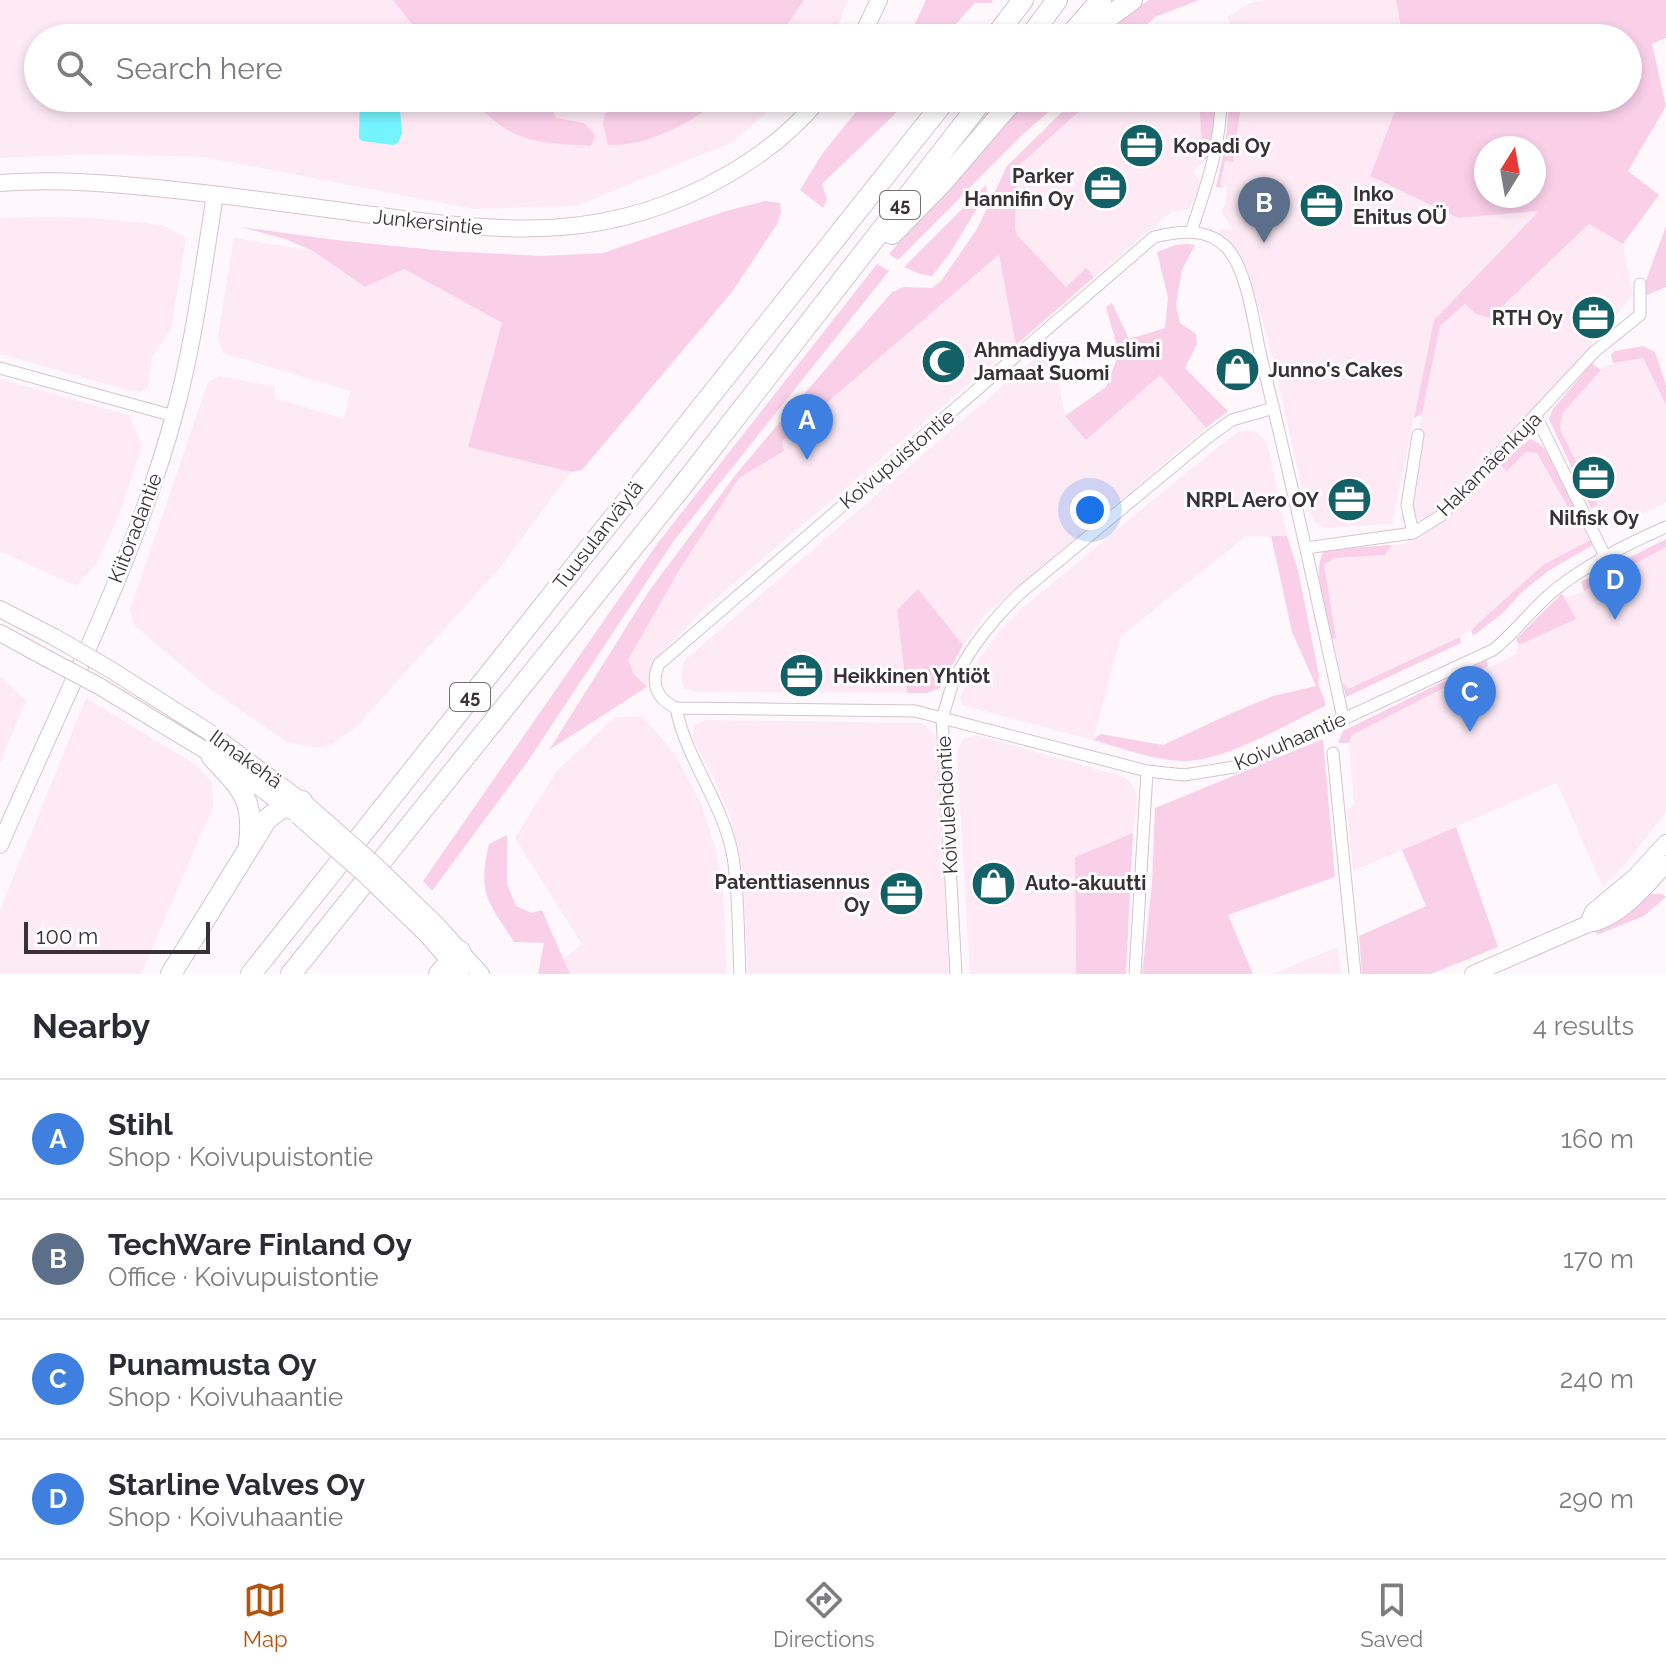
<!DOCTYPE html>
<meta charset="utf-8">
<style>
body{margin:0;font-family:Raleway,sans-serif;background:#f7f7f7;color:#2b2b33}
.compass{position:absolute;left:1474px;top:136px;width:72px;height:72px;border-radius:50%;background:#fff;box-shadow:0 4px 12px #0003;rotate:11deg}
.scale{position:absolute;left:24px;bottom:20px;width:186px;box-sizing:border-box;padding-left:8px;border:4px solid #383236;border-top:0;font-size:22px;line-height:28px;white-space:nowrap;color:#383236;-webkit-text-stroke:6px #fff;paint-order:stroke}
.you{position:absolute;left:1090px;top:510px;width:28px;height:28px;margin:-20px;border:6px solid #fff;border-radius:50%;background:#1a73e8;box-shadow:0 0 0 12px #1a73e833}
.badge{display:grid;place-items:center;width:52px;height:52px;border-radius:50%;background:#b45309;color:#fff;font-size:26px;font-weight:700}
.pin{position:absolute;translate:-50% -66px;filter:drop-shadow(0 2px 4px #0008)}
.pin::after{content:'';position:absolute;top:42px;width:28px;height:24px;background:inherit;clip-path:polygon(0 0,100% 0,50% 100%)}
.list{margin:0;padding:0;list-style:none}
h2{display:flex;justify-content:space-between;align-items:center;height:104px;margin:0;padding:0 32px;font-size:34px}
h2 small{font-size:26px;font-weight:400;color:#7c7c81}
.list li{display:grid;grid-template-columns:52px 1fr auto;gap:24px;align-items:center;box-sizing:border-box;height:120px;padding:0 32px;border-top:2px solid #e1e1e2}
.list b{display:block;font-size:30px;white-space:nowrap}
.list p{margin:0;font-size:26px;white-space:nowrap;color:#7c7c81}
.list em{font-size:26px;font-style:normal;color:#7c7c81}
.icon{flex:none;width:44px;height:44px;fill:none;stroke:currentColor;stroke-width:2;stroke-linecap:round;stroke-linejoin:round}
.map{position:relative;flex:none;width:1666px;height:974px;overflow:hidden}
.search{position:absolute;background:#fff;box-shadow:0 4px 12px #0003;left:24px;right:24px;top:24px;height:88px;display:flex;align-items:center;gap:20px;box-sizing:border-box;padding:0 28px;border-radius:44px;color:#7c7c81;font-size:30px}
.sheet{height:584px;background:#fff}
nav{display:flex;justify-content:space-around;align-items:center;box-sizing:border-box;height:112px;border-top:2px solid #e1e1e2;background:#fff;font-size:22px;color:#7c7c81}
nav a{display:grid;justify-items:center;gap:4px}
nav .on{color:#b45309}
.map>svg:first-child{display:block}
.built{fill:#fdeaf5}
.green{fill:#fad0e9;fill-rule:evenodd}
.water{fill:#73f4fe}
.lines{fill:none;stroke-linecap:round;stroke-linejoin:round}
.street-casing{stroke:#d4c4cd;stroke-width:13}
.secondary-casing{stroke:#d4c4cd;stroke-width:18}
.highway-casing{stroke:#d4c4cd;stroke-width:22}
.street{stroke:#fff;stroke-width:11}
.secondary{stroke:#fff;stroke-width:16}
.highway{stroke:#fff;stroke-width:20}
.secondary-bridge-casing{stroke:#d4c4cd;stroke-width:18;stroke-linecap:butt}
.secondary-bridge{stroke:#fff;stroke-width:16}
.labels{text-anchor:middle;stroke-width:6;stroke-linejoin:round;paint-order:stroke}
.shield{fill:#fff;stroke:#747072;stroke-width:2}
.shield-label{font-size:18px;font-weight:bold;fill:#383236}
.poi-label{font-size:20px;font-weight:bold;fill:#383236;stroke:#fff;text-anchor:start}
.street-label{font-size:20px;fill:#383236;stroke:#fff}
</style>
<div class="map">
<svg width="1666" height="974" viewBox="0 0 1666 974">
<rect width="100%" height="100%" fill="#fef7fb"/>
<path class="built" d="M0,0H848L833,38H38V98H783L733,142L576,206L474,209L204,157L95,154L0,158Z
M1263,0H1396L1403,38H1234L1228,17L1248,4Z
M1094,98H1205L1210,156L1193,171L1201,183L1190,209L1171,212L705,608L654,661L647,687L634,674L628,660L680,569L739,478L783,451L782,441L1000,255L1011,174Z
M1234,98H1400L1370,176L1458,218L1540,210L1434,320L1392,524L1324,528L1315,522L1306,507L1272,354L1248,271L1238,253L1219,232L1221,229L1233,230L1221,211L1225,206L1227,187L1220,186Z
M45,217L94,218L162,225L186,238L171,329L152,357L148,388L138,393L0,354V218Z
M1589,224L1623,244L1633,295L1539,405L1439,509L1424,519L1400,522L1440,326L1465,304L1476,314L1491,317Z
M234,238L313,251L365,287L404,269L502,324L469,447L571,472L498,570L355,728L331,745L318,748L287,742L210,689L134,625L130,610L208,382L220,376L275,387V398L344,419L350,391L223,353L218,336Z
M1051,344L1065,416L1086,439L1160,375L1206,428L986,614L963,645L918,590L897,610L907,693L695,692L684,688L681,678L684,661Z
M1643,358L1666,405V502L1615,528L1609,526L1603,516L1560,429V421L1562,414L1598,371L1613,363Z
M0,379L129,415L142,445L119,515L95,566L76,586L0,551Z
M1246,431L1256,432L1267,442L1287,536L1245,537L1121,636L1093,740L962,705L960,697L979,659L999,632L1021,609L1203,459L1238,432Z
M1530,439L1540,443L1592,539L1460,637L1348,689L1342,681L1319,578V565L1323,552L1338,549L1403,544L1422,535L1452,514L1515,449Z
M1666,547V812L1627,862L1603,887L1557,783L1353,871L1347,810L1354,805L1349,743L1352,735L1516,654L1519,645L1575,619L1565,598L1584,591Z
M0,676L26,700L0,763Z
M86,698L196,765L212,782L213,807L141,974H0V910Z
M642,716L675,754L701,803L717,854L723,890L727,974H570L563,960L582,944L515,838L556,772L614,718Z
M706,720L923,723L936,737L949,974H748L742,867L730,816L714,779L693,740L694,725Z
M977,735L1124,777L1133,785L1137,797L1133,833L1075,857L1076,974H970L957,753L963,739Z
M1337,947L1341,974H1273Z"/>
<path class="green" d="M393,0H804L778,38H423Z
M926,0H993L991,3H975L951,29L955,38H908Z
M1149,0H1199L1155,17L1132,38H1091Z
M1396,0H1666V38L1652,44L1666,106L1628,171L1659,195L1623,244L1589,224L1490,318L1476,314L1465,304L1440,326L1422,414L1414,418L1434,320L1539,211L1458,218L1370,176L1400,98H1628V38H1403ZM1534,148V196H1486V148Z
M471,98H590L552,109L556,118L584,123L595,135L591,146C535,143 511,143 471,98Z
M621,98H723C691,122 649,147 608,145L603,124L605,114L621,103Z
M867,98H908L892,117L822,184L827,200L823,208L800,190L822,154Z
M1029,98H1065L1023,134L898,260L889,254L950,182Z
M1076,98H1094L1011,173L1020,179L1016,189L1015,229L1017,235L1066,287L1086,268L1094,277L1016,345L999,255L829,401L801,419L792,408L892,292L904,287L932,288L941,281L977,229L1007,166Z
M1199,98H1215L1216,104L1210,156L1203,161Z
M1230,98H1242L1233,162L1225,161L1220,185L1223,188L1216,187L1224,152Z
M986,185L987,192L950,253L932,276L920,274L904,267Z
M765,201L780,203L781,213L777,224L732,292L582,470L571,472L468,447L502,323L404,269L365,287L313,251L285,239L241,227L336,240L444,251L542,256L603,253L726,211Z
M1666,226V287L1643,297L1645,283Z
M1188,244L1195,245L1182,270L1176,305L1180,323L1196,334L1197,344L1185,368L1228,411L1206,428L1160,375L1086,440L1065,416L1106,387L1119,353L1106,307L1112,303L1129,339L1165,328L1168,298L1157,252L1175,245Z
M877,264L889,271L673,542L528,761L432,891L423,881L657,544Z
M1643,346L1655,352L1666,385V405L1643,358L1613,363L1611,355L1615,351Z
M1592,363L1601,370L1562,414L1560,429L1598,505L1591,509L1549,419L1553,409Z
M785,416L798,428L782,441L784,451L739,478L680,569L628,660L634,674L647,687L549,750L649,591L737,473Z
M1530,439C1557,450 1567,488 1579,513L1573,516L1537,453L1526,452L1507,471L1500,465Z
M1271,536H1287L1298,570L1319,675C1316,690 1326,694 1325,706C1289,723 1223,762 1185,761C1155,761 1122,748 1093,740L1101,734L1163,745L1234,712L1273,696L1316,686L1292,632Z
M1592,539L1593,545L1548,571L1522,592L1503,613L1473,636L1471,630L1543,565Z
M1666,539V547L1584,591L1581,582Z
M1392,545L1385,555L1334,558L1324,565L1336,638L1332,639C1327,616 1312,573 1323,552L1338,549Z
M918,589L963,645L940,688L927,693H907L897,610Z
M1562,593L1576,619L1519,645L1516,639Z
M1460,637L1461,643L1346,697L1342,681L1348,689Z
M1487,660L1488,666L1352,735L1349,743H1338L1343,731Z
M1323,739L1335,877L1228,915L1253,974H1142L1152,884L1155,808Z
M1456,827L1498,947L1431,974H1362L1359,936L1426,906L1402,850Z
M1133,833L1126,974H1076L1075,857Z
M507,835V884L516,906L532,913L542,910L570,974H538L544,943L514,942C488,901 477,894 489,844Z
M1646,894H1662L1666,897L1644,916L1597,935L1595,931Z"/>
<path class="water" d="M360,98H399L402,133L398,143L393,145L362,141L359,138Z"/>
<g class="lines">
<defs>
<path id="street" d="M1191,232C1206,187 1221,145 1221,98
M0,368L174,416
M1536,416L1606,558
M1413,533L1407,505L1418,435
M1306,548L1413,533L1442,515L1594,352L1640,315V284
M676,708L915,711L1147,771L1184,775L1234,767L1259,758L1493,650C1516,632 1533,607 1556,589C1588,564 1629,543 1666,527
M1333,753L1355,974
M740,974C738,936 739,895 733,857C724,804 686,760 676,708C657,699 650,684 659,664L1154,237C1179,231 1207,227 1227,248C1248,271 1254,327 1261,357C1291,477 1317,598 1343,718
M956,974L942,717C947,705 949,692 954,681C970,647 993,620 1019,594L1206,439L1232,420L1274,408
M1135,974L1147,771"/>
<path id="secondary" d="M861,38L879,0
M0,183C48,179 97,182 145,187C224,194 302,206 380,216C508,233 610,243 727,175C762,155 795,129 820,98
M0,609L56,638
M0,633L46,658
M108,668L209,732L307,805
M99,686L231,766L291,811
M0,845C61,704 133,565 174,416C194,344 203,269 215,195
M436,924L481,974
M1588,924L1593,912L1635,877L1666,843
M427,935L461,974
M1473,974L1588,924C1619,920 1646,886 1666,864"/>
<path id="highway" d="M1073,32L1101,0
M994,38L1023,0
M1029,38L1057,0
M1079,38L1132,0
M892,234L942,183L1015,98
M212,757C240,787 255,799 249,843
M171,974L267,819L284,806L302,801
M251,974L947,98
M291,974L683,485L984,98
M439,974L460,951"/>
</defs>
<use href="#street" class="street-casing"/>
<use href="#secondary" class="secondary-casing"/>
<use href="#highway" class="highway-casing"/>
<use href="#street" class="street"/>
<use href="#secondary" class="secondary"/>
<use href="#highway" class="highway"/>
<defs>
<path id="secondary-bridge" d="M56,638L108,668
M46,658L99,686
M307,805L373,863L436,924
M298,816L364,874L427,935"/>
</defs>
<use href="#secondary-bridge" class="secondary-bridge-casing"/>
<use href="#secondary-bridge" class="secondary-bridge"/>
</g>
<defs>
<symbol id="office-disc" viewBox="-11 -11 22 22"><circle r="9.5" fill="#116167" stroke="#fff"/><path d="M-6-3h4V-5.5h4V-3h4V5H-6ZM-1-4.5V-3h2v-1.5ZM-6 0V1H6V0Z" fill="#fff"/></symbol>
<symbol id="mosque-disc" viewBox="-11 -11 22 22"><circle r="9.5" fill="#116167" stroke="#fff"/><path d="M3.5-4.9A6 6 0 1 0 3.5 4.9A5 5 0 1 1 3.5-4.9Z" fill="#fff"/></symbol>
<symbol id="shop-disc" viewBox="-11 -11 22 22"><circle r="9.5" fill="#116167" stroke="#fff"/><path d="M-5-2.5h2.3a2.7 3.5 0 0 1 5.4 0H5L5.5 6h-11ZM-1.5-2.5h3a1.5 2.3 0 0 0-3 0Z" fill="#fff"/></symbol>
</defs>
<g fill-rule="evenodd">
<use href="#office-disc" x="1116" y="120" width="51" height="51"/>
<use href="#office-disc" x="1080" y="162" width="51" height="51"/>
<use href="#office-disc" x="1296" y="180" width="51" height="51"/>
<use href="#office-disc" x="1568" y="292" width="51" height="51"/>
<use href="#mosque-disc" x="918" y="336" width="51" height="51"/>
<use href="#shop-disc" x="1212" y="344" width="51" height="51"/>
<use href="#office-disc" x="1568" y="452" width="51" height="51"/>
<use href="#office-disc" x="1324" y="474" width="51" height="51"/>
<use href="#office-disc" x="776" y="650" width="51" height="51"/>
<use href="#shop-disc" x="968" y="858" width="51" height="51"/>
<use href="#office-disc" x="876" y="868" width="51" height="51"/>
</g>
<g class="labels">
<g class="shield">
<rect x="880" y="191" width="40" height="28" rx="6"/>
<rect x="450" y="683" width="40" height="28" rx="6"/>
</g>
<g class="shield-label">
<text x="900" y="211">45</text>
<text x="470" y="703">45</text>
</g>
<g class="poi-label">
<text x="1173" y="153">Kopadi Oy</text>
<text x="1074" y="183" text-anchor="end">Parker<tspan x="1074" dy="23">Hannifin Oy</tspan></text>
<text x="1353" y="201">Inko<tspan x="1353" dy="23">Ehitus OÜ</tspan></text>
<text x="1563" y="325" text-anchor="end">RTH Oy</text>
<text x="974" y="357">Ahmadiyya Muslimi<tspan x="974" dy="23">Jamaat Suomi</tspan></text>
<text x="1268" y="377">Junno's Cakes</text>
<text x="1319" y="507" text-anchor="end">NRPL Aero OY</text>
<text x="1594" y="525" text-anchor="middle">Nilfisk Oy</text>
<text x="833" y="683">Heikkinen Yhtiöt</text>
<text x="870" y="889" text-anchor="end">Patenttiasennus<tspan x="870" dy="23">Oy</tspan></text>
<text x="1025" y="890">Auto-akuutti</text>
</g>
<g class="street-label">
<text transform="translate(428 222) rotate(6)" y="7">Junkersintie</text>
<text transform="translate(897 459) rotate(-40)" y="7">Koivupuistontie</text>
<text transform="translate(1489 464) rotate(-45)" y="7">Hakamäenkuja</text>
<text transform="translate(135 528) rotate(-69)" y="7">Kiitoradantie</text>
<text transform="translate(598 535) rotate(-52)" y="7">Tuusulanväylä</text>
<text transform="translate(1290 741) rotate(-23)" y="7">Koivuhaantie</text>
<text transform="translate(246 759) rotate(36)" y="7">Ilmakehä</text>
<text transform="translate(947 805) rotate(-93)" y="7">Koivulehdontie</text>
</g>
</g>
</svg>
<svg class="compass" viewBox="-18 -18 36 36"><path d="M0-13l5 13h-10z" fill="#e53935"/><path d="M0 13l5-13h-10z" fill="#7c7c81"/></svg>
<div class="scale">100 m</div>
<div class="you"></div>
<div class="pin badge" style="left:807px;top:460px;background:#3f7fe0">A</div>
<div class="pin badge" style="left:1264px;top:243px;background:#5c6f8a">B</div>
<div class="pin badge" style="left:1470px;top:732px;background:#3f7fe0">C</div>
<div class="pin badge" style="left:1615px;top:620px;background:#3f7fe0">D</div>
<div class="search"><svg class="icon" aria-label="search" viewBox="0 0 24 24"><circle cx="10" cy="10" r="6"/><path d="M15 15l6 6"/></svg>Search here</div>
</div>
<section class="sheet">
<h2>Nearby<small>4 results</small></h2>
<ul class="list">
<li><span class="badge" style="background:#3f7fe0">A</span><div><b>Stihl</b><p>Shop · Koivupuistontie</p></div><em>160 m</em></li>
<li><span class="badge" style="background:#5c6f8a">B</span><div><b>TechWare Finland Oy</b><p>Office · Koivupuistontie</p></div><em>170 m</em></li>
<li><span class="badge" style="background:#3f7fe0">C</span><div><b>Punamusta Oy</b><p>Shop · Koivuhaantie</p></div><em>240 m</em></li>
<li><span class="badge" style="background:#3f7fe0">D</span><div><b>Starline Valves Oy</b><p>Shop · Koivuhaantie</p></div><em>290 m</em></li>
</ul>
</section>
<nav>
<a class="on"><svg class="icon" aria-label="map" viewBox="0 0 24 24"><path d="M3 6l6-2 6 2 6-2v14l-6 2-6-2-6 2zM9 4v14M15 6v14"/></svg>Map</a>
<a><svg class="icon" aria-label="directions" viewBox="0 0 24 24"><path d="M12 3l9 9-9 9-9-9zM9 14v-3h6M13 9l2 2-2 2"/></svg>Directions</a>
<a><svg class="icon" aria-label="saved" viewBox="0 0 24 24"><path d="M7 4h10v16l-5-4-5 4z"/></svg>Saved</a>
</nav>
